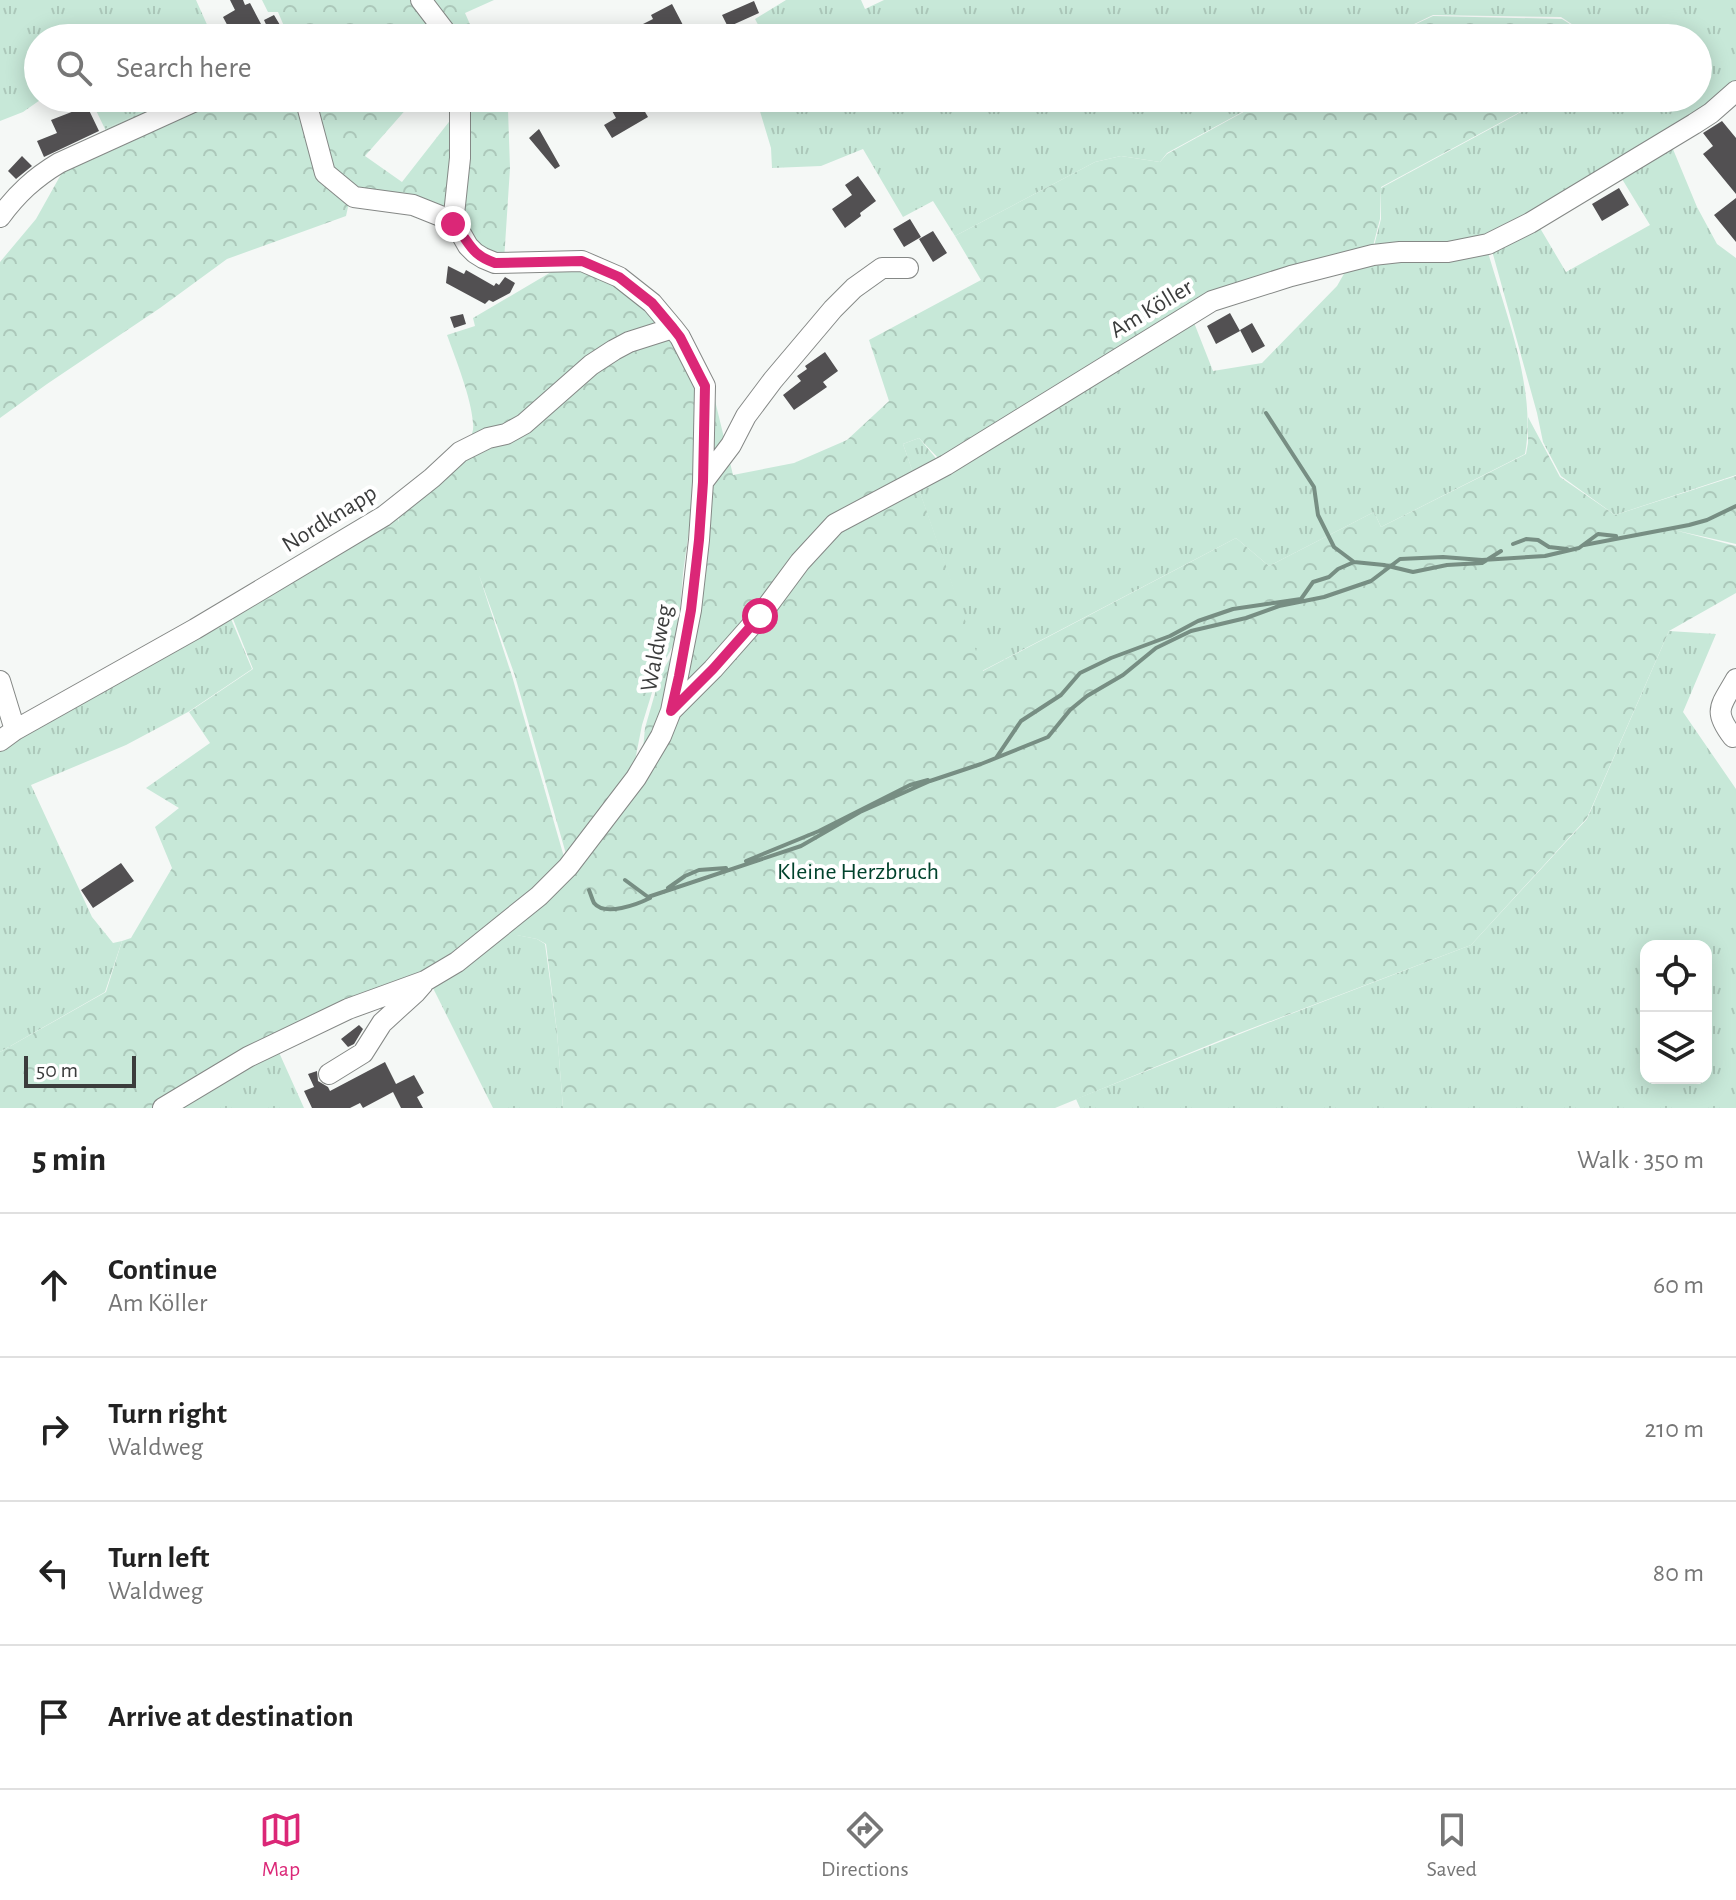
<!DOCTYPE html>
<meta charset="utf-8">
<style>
body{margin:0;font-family:"Alegreya Sans",sans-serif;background:#f2f2f2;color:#222}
.controls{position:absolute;right:24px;bottom:24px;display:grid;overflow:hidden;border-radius:16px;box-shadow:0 4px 20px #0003}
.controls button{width:72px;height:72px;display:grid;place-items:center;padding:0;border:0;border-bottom:2px solid #e0e0e0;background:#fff;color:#222;font:40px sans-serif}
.scale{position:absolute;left:24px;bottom:20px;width:112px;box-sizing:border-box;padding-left:8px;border:4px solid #3b3c3c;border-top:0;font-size:22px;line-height:28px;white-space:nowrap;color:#3b3c3c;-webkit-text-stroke:6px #fff;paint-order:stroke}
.stop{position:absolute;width:24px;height:24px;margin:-18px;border:6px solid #db2777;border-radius:50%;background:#fff}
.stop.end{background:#db2777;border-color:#fff;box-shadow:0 2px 8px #0008}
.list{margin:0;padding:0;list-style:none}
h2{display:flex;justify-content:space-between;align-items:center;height:104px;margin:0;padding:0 32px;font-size:34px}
h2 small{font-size:26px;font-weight:400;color:#767676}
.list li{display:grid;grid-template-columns:52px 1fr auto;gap:24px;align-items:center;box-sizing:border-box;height:144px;padding:0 32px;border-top:2px solid #e0e0e0}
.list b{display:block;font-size:30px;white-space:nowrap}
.list p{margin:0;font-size:26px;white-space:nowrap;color:#767676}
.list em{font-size:26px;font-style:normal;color:#767676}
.icon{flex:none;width:44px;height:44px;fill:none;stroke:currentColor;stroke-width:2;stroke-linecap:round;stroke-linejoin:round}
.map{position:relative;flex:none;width:1736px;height:1108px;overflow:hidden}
.search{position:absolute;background:#fff;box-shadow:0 4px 20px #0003;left:24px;right:24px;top:24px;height:88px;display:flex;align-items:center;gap:20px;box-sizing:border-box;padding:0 28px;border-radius:44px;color:#767676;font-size:30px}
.sheet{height:680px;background:#fff}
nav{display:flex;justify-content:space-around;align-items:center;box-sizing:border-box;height:112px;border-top:2px solid #e0e0e0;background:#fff;font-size:22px;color:#767676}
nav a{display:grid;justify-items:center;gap:4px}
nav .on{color:#db2777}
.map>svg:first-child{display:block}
.grass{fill:url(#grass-tufts);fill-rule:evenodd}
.forest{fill:url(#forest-crowns)}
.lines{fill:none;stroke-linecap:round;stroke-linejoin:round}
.stream{stroke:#778e83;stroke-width:4}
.building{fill:#525052}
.minor-casing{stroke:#858886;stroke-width:22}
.minor{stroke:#fff;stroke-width:20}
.route{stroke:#db2777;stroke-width:10}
.labels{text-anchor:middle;stroke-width:8;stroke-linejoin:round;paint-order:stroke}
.street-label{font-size:24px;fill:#3b3c3c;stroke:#fff}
.park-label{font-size:24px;fill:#00422c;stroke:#fff}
</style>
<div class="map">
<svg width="1736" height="1108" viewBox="0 0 1736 1108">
<defs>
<pattern id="grass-tufts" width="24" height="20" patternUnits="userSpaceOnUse" patternTransform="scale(2)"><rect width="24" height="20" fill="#c7e8d8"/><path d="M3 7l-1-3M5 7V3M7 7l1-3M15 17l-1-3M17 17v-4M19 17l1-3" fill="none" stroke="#acc8ba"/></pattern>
<pattern id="forest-crowns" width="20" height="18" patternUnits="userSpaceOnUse" patternTransform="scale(2)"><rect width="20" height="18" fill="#c7e8d8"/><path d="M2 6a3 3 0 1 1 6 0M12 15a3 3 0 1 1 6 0" fill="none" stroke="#acc8ba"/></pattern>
</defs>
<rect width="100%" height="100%" fill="#f5f8f6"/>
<path class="grass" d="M0,0H196L213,38H38V98H43L23,112L0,121Z
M786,0H861L865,9L884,0H1736V85L1728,93L1486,241L1373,250L1381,219V188L1547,98H1698V38H1593L1561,17L1433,15L1385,38H765L755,19Z
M90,98H173L105,129Z
M756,98H1268L1167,153L1160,162L1121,156L1095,162L955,236L933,201L903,217L863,149L821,166L772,168L771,148Z
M1670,142L1697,207L1717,244L1736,258V475L1615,515L1561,476L1543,442L1537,413L1491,247L1537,223L1566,272L1650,225L1619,174Z
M1487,249C1505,312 1537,389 1525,454L1381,527L1374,512L1269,566L1236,538L982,671L903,444L919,438L945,469L1191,315L1213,371L1262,363L1337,286L1349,265Z
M229,614L252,669L188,712L126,745L31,785L92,917L113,943L122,941L105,992L0,1052V746Z
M1669,631L1716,634L1683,712L1736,789V1108H1080L1076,1099L1283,1017L1471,945L1587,819ZM1646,946H1706V1078H1646Z
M521,915L517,935L537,939L545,944L557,1032L563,1108H493L430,982Z
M277,1048L304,1108H176Z"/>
<path class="forest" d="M262,0H418L446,38H289L278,12H268Z
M427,0H494L465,13L476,38H454Z
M1433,16L1562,19L1592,38H1386Z
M173,98H302L322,175L350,198L346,216L227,259L160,308L47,384L0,418V262L36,219L64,169L109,142L105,129Z
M307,98H416L365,156L402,182L459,109L450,214L370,196L327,172Z
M463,98H523L508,110L510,168L504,261L486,256L461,223Z
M1269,98H1546L1381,187L1380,219L1372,250L1210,297L942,462L919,438L903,444L983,671L1236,538L1269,566L1374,512L1381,527L1526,454L1528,443V417L1560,477L1615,515L1736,476V544L1674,530L1736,546V593L1669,631L1587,818L1471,945L1221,1040L1055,1108H563L557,1032L546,944L537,939L516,935L521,915L640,781L645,728L660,676L681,638L696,481L683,573L678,637L658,673L642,725L632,776L568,861L515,676L479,575L512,676L566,864L456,960L245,1053L152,1108H0V1052L106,992L122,941L131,938L172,868L155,827L179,808L146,788L210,743L189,712L253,669L231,614L394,511L399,522L397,510L468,441C472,435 474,430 473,423C471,397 456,360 447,335L475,326L473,318L563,265L618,279L711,384L733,475L794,463L847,440L889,401L869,340L981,280L955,236L1095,162L1121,156L1160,162L1167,154Z"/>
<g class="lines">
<path class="stream" d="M1266,413L1314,487L1318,515L1334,547L1354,562
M1513,544L1526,539L1538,540L1549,547L1567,549
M1584,545L1689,525L1707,520L1736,506
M996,758L1021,721L1061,695L1080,673L1111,658L1170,636L1198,621L1233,609L1301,599L1313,582L1329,577L1338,569L1354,562L1384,565L1413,572L1447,565L1482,563L1501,551
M746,861L819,831L910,785L928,780
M625,880L648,897L801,846L860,812L930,781L981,764L1048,737L1070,710L1087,696L1123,675L1156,648L1191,631L1246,618L1279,606L1324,597L1371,581L1400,559L1443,557L1482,560L1545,556L1579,548L1598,534L1616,536
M668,888L685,876L699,870L726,868
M589,890C591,895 592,899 594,903C605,917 638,904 650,898"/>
</g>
<path class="building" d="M230,0H243L245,5L250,3L261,24L233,36L223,17L235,10Z
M754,1L759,13L728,27L722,15Z
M672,4L684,27L672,33L674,38H615L653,19L651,15Z
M274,15L280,25L269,31L264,20Z
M630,98H637L648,117L612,138L604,125L616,118L611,109Z
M87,106L99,131L44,157L37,141L57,133L51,120Z
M1722,121L1736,138V194L1703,154L1713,146L1703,133Z
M539,129L560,166L555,169L529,138Z
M22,156L32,166L16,179L8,171Z
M858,176L876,201L860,213L861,216L845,228L832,209L852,195L845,185Z
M1619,188L1629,205L1602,221L1592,204Z
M1736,198V242L1714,215Z
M910,219L921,237L904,247L893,229Z
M933,231L947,253L933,262L919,239Z
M448,266L464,274L466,270L494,286L496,283L499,285L505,277L515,283L510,293L493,302L489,300L485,304L446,283Z
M1230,313L1240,331L1216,344L1207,326Z
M463,314L466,324L454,328L450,317Z
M1252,323L1265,346L1252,353L1240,330Z
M825,352L838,371L823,382L827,387L794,410L783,395L801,381L797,376L807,369L805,366Z
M121,863L134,881L93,908L81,890Z
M359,1025L363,1029L354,1044L348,1047L341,1039Z
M385,1062L396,1084L414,1075L424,1093L417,1097L423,1108H401L393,1092L363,1108L360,1103L350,1108H312L304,1091L314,1087L308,1074L317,1071L318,1081L328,1087L330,1091Z"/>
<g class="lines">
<defs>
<path id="minor" d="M421,0L450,38
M0,217C17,194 34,178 59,163L202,98
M453,224L460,158V98
M703,482L731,445L746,416L773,380L833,309L854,288L882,268H908
M0,681L15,730
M671,711L713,669L760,616L800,562L835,524L946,465L1212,301L1291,276L1373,255L1400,252H1448L1488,244L1530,223L1694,124L1711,113L1736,91
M1733,737C1712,710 1721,706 1736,679
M0,741L15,730L195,629L384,516L432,478L460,452L488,438L506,434L524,424L591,365L614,350L629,342L673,328
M329,1074L363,1053L382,1023L416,992L423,984
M163,1108L248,1057L348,1009L425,981L457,962L539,896L568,867L636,778L661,736L671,711L691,610L699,540L703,482L705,386L680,337L673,328L652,303L619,277L582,261L495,263L483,258L475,253L468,246L460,232L443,217L413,205L354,197L325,173L305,98"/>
</defs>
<use href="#minor" class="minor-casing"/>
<use href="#minor" class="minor"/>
</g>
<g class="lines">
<path class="route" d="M453,224C471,242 468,253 495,263L582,261L619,277L652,303L673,328L680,337L705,386L703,482L699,540L691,610L679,676L671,711L713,669L760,616"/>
</g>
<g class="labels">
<g class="street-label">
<text transform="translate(1151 308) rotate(-31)" y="8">Am Köller</text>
<text transform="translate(329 518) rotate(-32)" y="8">Nordknapp</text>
<text transform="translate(656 648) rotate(-79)" y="8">Waldweg</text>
</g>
<g class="park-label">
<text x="858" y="879">Kleine Herzbruch</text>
</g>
</g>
</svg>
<div class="controls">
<button><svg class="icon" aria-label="locate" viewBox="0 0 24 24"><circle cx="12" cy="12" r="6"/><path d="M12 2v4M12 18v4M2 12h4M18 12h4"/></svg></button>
<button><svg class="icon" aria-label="layers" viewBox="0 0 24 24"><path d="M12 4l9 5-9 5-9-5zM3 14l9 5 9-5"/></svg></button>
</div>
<div class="scale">50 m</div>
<div class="stop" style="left:760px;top:616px"></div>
<div class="stop end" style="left:453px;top:224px"></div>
<div class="search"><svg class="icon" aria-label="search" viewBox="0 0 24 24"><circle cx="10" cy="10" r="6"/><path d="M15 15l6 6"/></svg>Search here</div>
</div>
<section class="sheet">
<h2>5 min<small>Walk · 350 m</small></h2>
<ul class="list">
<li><svg class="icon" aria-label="ahead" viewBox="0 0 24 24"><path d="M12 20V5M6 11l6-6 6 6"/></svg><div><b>Continue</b><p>Am Köller</p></div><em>60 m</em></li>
<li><svg class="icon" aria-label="right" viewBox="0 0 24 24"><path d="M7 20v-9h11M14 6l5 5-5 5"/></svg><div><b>Turn right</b><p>Waldweg</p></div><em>210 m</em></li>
<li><svg class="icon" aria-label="left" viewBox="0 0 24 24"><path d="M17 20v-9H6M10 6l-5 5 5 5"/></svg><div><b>Turn left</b><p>Waldweg</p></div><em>80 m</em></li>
<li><svg class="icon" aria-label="arrive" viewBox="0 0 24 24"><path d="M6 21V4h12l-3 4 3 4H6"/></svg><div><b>Arrive at destination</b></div></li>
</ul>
</section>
<nav>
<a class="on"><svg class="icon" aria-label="map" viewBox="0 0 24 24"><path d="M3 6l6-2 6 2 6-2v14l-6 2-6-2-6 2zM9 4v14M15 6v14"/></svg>Map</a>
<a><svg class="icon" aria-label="directions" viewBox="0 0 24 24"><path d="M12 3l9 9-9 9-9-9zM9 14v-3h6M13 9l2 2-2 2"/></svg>Directions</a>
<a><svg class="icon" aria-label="saved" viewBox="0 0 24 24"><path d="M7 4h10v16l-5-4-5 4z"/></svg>Saved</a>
</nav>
